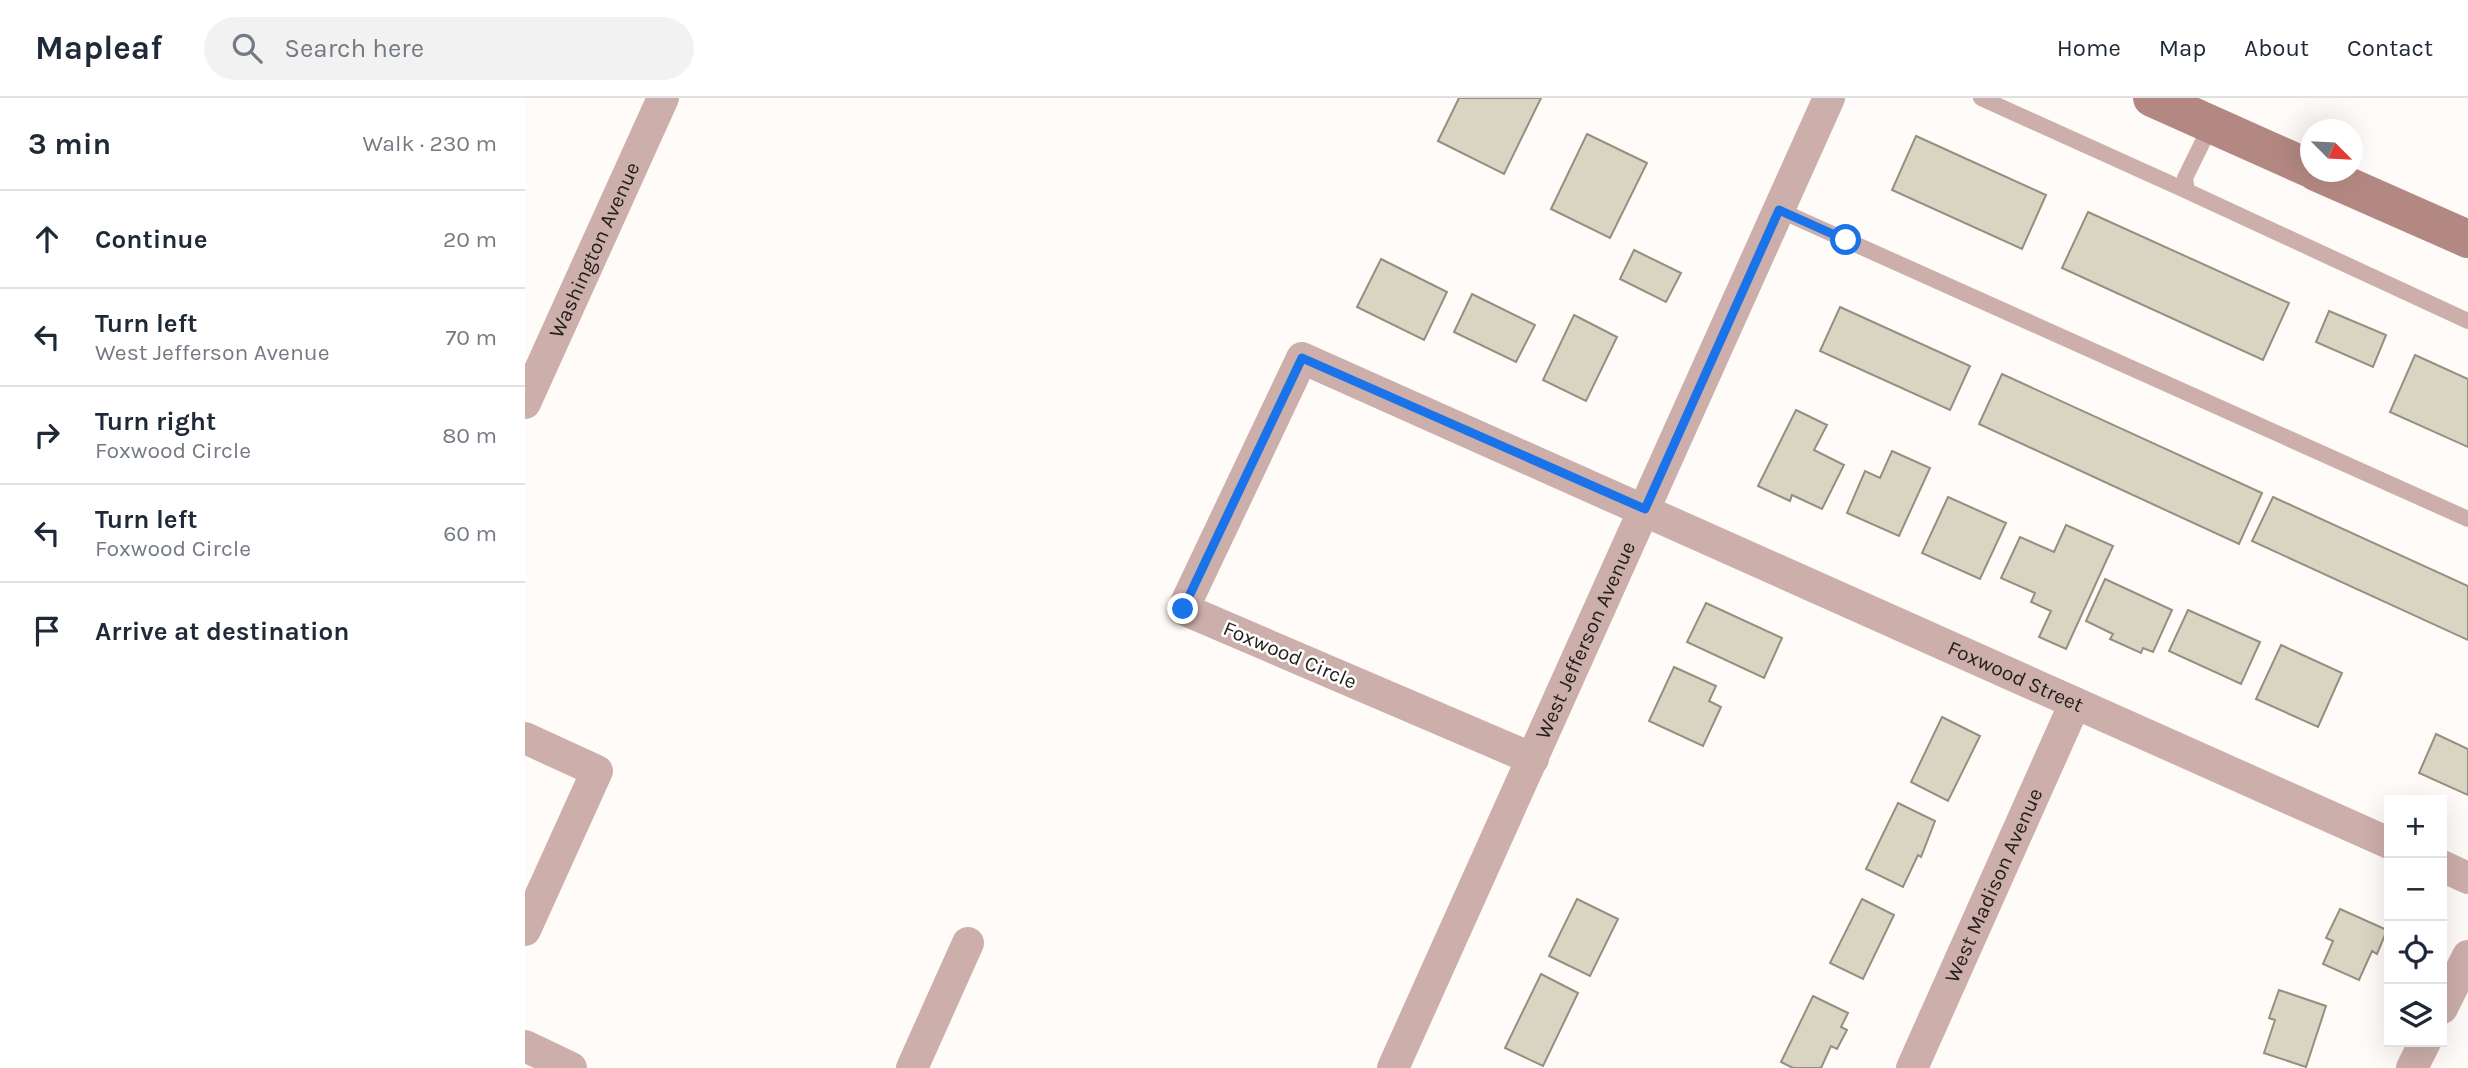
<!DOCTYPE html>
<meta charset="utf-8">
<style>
body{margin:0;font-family:Karla,sans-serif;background:#f2f2f3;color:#1f2937}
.controls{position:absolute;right:21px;bottom:21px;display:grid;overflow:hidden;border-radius:0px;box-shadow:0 7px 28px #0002}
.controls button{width:63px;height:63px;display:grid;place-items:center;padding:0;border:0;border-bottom:2px solid #e0e1e3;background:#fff;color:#1f2937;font:35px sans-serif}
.compass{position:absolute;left:1775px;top:21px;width:63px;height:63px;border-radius:50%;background:#fff;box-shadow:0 7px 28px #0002;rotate:114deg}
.stop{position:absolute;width:21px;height:21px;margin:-16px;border:5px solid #1a73e8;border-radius:50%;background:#fff}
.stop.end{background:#1a73e8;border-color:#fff;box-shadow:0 2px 7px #0008}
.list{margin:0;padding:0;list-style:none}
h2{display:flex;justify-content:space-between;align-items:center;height:91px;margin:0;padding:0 28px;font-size:30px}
h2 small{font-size:23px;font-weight:400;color:#747a83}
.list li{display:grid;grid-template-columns:46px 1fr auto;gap:21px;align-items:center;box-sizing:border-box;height:98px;padding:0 28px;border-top:2px solid #e0e1e3}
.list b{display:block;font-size:26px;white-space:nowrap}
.list p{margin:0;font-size:23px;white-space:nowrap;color:#747a83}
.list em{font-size:23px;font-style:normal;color:#747a83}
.icon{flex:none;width:38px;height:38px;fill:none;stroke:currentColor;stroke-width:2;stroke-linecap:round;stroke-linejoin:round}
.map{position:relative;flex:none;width:1943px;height:970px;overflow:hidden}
header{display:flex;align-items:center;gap:42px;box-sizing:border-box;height:98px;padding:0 35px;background:#fff;border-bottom:2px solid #e0e1e3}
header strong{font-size:33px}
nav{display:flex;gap:38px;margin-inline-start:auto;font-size:24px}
.search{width:490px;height:63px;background:#f2f2f3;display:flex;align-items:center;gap:18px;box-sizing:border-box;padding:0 24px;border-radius:38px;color:#747a83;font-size:26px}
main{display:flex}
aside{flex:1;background:#fff}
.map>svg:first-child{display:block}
.building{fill:#d9d5c2;stroke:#948f7f;stroke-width:2}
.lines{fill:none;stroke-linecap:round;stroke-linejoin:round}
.lane{stroke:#ccaeaa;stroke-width:16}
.street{stroke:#ccaeaa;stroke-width:32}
.secondary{stroke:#b48882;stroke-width:38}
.route{stroke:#1a73e8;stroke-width:9}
.labels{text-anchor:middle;stroke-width:5;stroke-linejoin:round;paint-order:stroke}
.street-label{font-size:21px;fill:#26201c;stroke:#fff}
</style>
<header>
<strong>Mapleaf</strong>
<div class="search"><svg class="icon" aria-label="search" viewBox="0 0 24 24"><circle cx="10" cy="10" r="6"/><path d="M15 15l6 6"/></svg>Search here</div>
<nav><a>Home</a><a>Map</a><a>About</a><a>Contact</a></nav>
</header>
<main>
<aside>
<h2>3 min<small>Walk · 230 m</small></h2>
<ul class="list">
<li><svg class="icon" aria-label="ahead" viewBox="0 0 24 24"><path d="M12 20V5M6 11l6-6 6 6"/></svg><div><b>Continue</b></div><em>20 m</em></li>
<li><svg class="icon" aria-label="left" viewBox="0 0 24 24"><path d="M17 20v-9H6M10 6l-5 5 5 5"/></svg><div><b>Turn left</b><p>West Jefferson Avenue</p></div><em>70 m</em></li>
<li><svg class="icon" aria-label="right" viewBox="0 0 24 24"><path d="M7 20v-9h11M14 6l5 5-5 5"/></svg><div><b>Turn right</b><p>Foxwood Circle</p></div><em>80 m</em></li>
<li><svg class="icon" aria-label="left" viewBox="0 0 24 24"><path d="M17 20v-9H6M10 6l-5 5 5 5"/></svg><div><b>Turn left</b><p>Foxwood Circle</p></div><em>60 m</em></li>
<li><svg class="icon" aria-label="arrive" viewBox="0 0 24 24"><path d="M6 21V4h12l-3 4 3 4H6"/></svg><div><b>Arrive at destination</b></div></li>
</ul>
</aside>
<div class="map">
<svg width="1943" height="970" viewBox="0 0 1943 970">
<rect width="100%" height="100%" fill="#fefbf8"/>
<path class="building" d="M934,0H1016L979,76L913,43Z
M1062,36L1122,65L1085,140L1026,111Z
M1391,38L1521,97L1497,151L1367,92Z
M1563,114L1764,205L1738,262L1537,170Z
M1109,152L1156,175L1141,204L1095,181Z
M856,161L922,194L899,242L832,209Z
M947,196L1010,227L991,264L929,234Z
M1315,209L1445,268L1425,312L1295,253Z
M1804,213L1861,237L1848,269L1791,244Z
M1049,217L1092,239L1061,303L1018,282Z
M1890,257L1943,281V349L1865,314Z
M1477,276L1737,395L1714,446L1454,326Z
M1271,312L1302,327L1289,352L1319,367L1297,411L1267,397L1265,403L1233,388Z
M1367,353L1405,370L1374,438L1322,415L1340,373L1355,380Z
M1423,399L1481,425L1455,481L1397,455Z
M1748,399L1943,488V542L1727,443Z
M1541,427L1588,448L1541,551L1514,539L1526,513L1506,504L1510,495L1476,480L1495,439L1529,454Z
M1580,481L1647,512L1628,554L1618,550L1616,555L1585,541L1588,536L1561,523Z
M1181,505L1257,540L1239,580L1162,544Z
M1663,512L1735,544L1716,586L1644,553Z
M1756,547L1817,575L1793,629L1731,601Z
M1149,569L1191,588L1184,603L1196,609L1178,648L1124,623Z
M1417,619L1455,638L1423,703L1386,684Z
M1911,636L1943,651V697L1894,675Z
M1373,705L1410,723L1396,759L1393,757L1378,789L1341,771Z
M1052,801L1093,821L1065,878L1024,858Z
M1337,801L1369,817L1338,881L1305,865Z
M1815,811L1862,832L1852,856L1847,853L1834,882L1798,866L1808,843L1801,840Z
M1016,876L1053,895L1018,968L980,950Z
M1754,892L1801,908L1781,969L1739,955L1750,922L1744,920Z
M1288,898L1323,915L1316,929L1322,932L1312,951L1306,948L1296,970H1268L1256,964Z"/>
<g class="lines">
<path class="lane" d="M1456,0L1662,93
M1686,27L1660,80L1662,93L1943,223
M1254,112L1943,421"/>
<g class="street">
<path id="s1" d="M0,305L138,0"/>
<path d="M0,640L72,673L0,832"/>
<path id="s2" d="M1008,661L658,511L777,260L1864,745"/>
<path d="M1917,768L1943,780"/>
<path d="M1917,910L1943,858"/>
<path d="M0,948L46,970"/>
<path d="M387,970L443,845"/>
<path id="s3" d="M868,970L1304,0"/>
<path id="s4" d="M1387,970L1550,605"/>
<path d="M1887,970L1900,944"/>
</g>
<path class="secondary" d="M1627,0L1786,71
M1791,74L1943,141"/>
</g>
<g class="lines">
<path class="route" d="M658,511L777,260L1120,411L1254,112L1321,142"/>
</g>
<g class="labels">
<g class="street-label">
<text dy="7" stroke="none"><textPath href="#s1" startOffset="168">Washington Avenue</textPath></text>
<text dy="7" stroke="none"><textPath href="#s3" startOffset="469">West Jefferson Avenue</textPath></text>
<text transform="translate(765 557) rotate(23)" y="7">Foxwood Circle</text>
<text dy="7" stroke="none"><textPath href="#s2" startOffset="1440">Foxwood Street</textPath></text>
<text dy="7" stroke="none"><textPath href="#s4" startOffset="200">West Madison Avenue</textPath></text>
</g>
</g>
</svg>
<div class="controls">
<button>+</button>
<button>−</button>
<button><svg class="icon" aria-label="locate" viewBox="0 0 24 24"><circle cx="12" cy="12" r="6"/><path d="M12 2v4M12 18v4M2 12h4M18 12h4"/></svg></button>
<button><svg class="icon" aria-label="layers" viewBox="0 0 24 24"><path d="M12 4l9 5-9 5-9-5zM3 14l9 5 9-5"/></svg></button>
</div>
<svg class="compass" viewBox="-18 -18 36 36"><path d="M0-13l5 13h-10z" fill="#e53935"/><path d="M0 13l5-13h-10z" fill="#747a83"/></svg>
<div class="stop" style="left:1321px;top:142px"></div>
<div class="stop end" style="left:658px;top:511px"></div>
</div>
</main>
